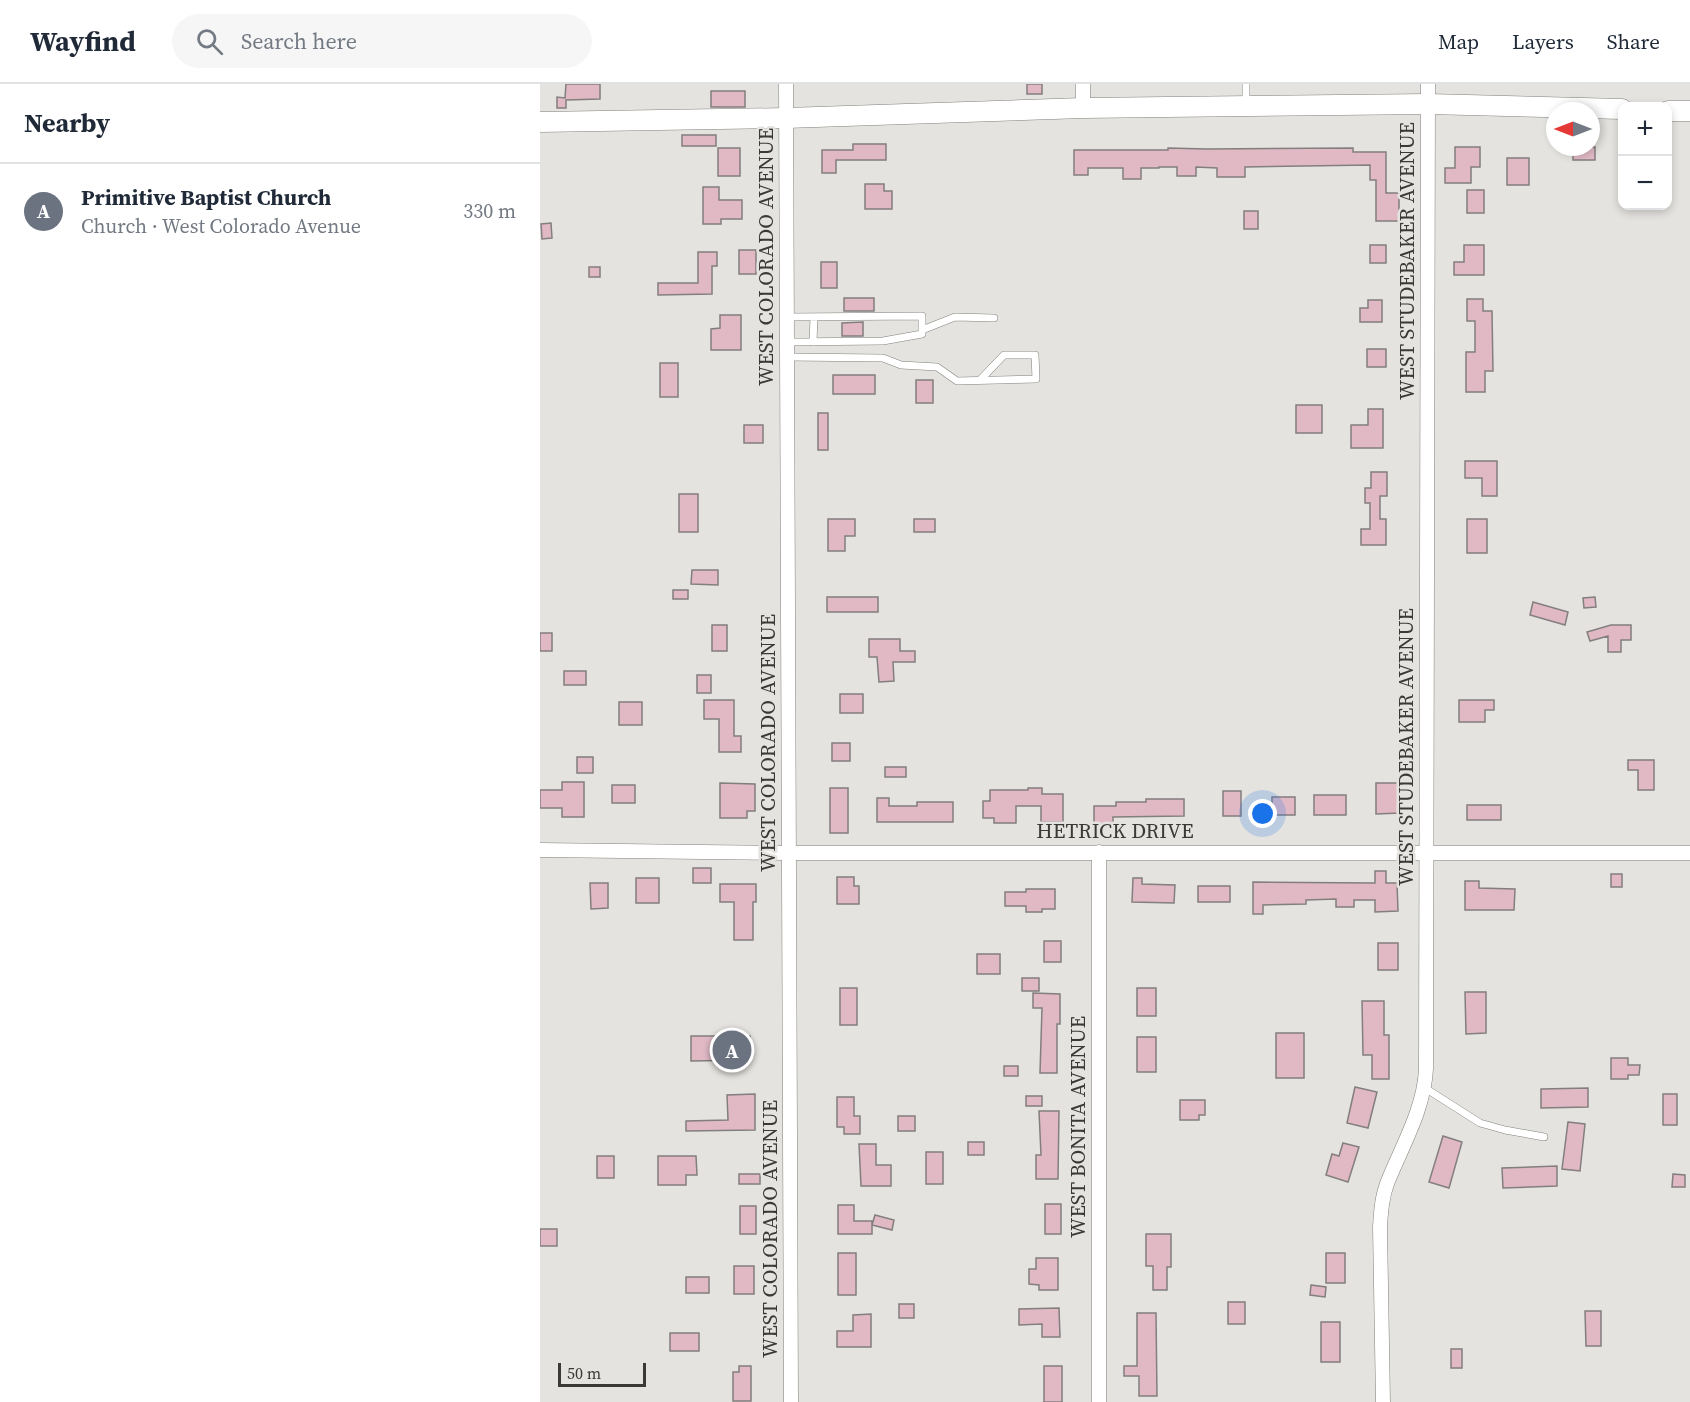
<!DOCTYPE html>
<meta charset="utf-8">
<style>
body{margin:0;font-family:"Source Serif 4",serif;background:#f6f6f7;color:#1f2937}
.controls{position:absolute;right:18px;top:18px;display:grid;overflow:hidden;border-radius:12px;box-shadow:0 3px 9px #0003}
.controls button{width:54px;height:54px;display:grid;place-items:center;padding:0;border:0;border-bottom:2px solid #e0e1e3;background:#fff;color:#1f2937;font:30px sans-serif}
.compass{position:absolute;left:1006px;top:18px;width:54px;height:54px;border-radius:50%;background:#fff;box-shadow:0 3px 9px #0003;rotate:270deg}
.scale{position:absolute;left:18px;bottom:15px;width:88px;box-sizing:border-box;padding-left:6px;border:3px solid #3a3937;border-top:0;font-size:16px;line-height:21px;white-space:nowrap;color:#3a3937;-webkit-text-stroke:4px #e5e3df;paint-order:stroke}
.you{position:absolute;left:723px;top:730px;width:21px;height:21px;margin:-15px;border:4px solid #fff;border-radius:50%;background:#1a73e8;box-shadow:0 0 0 9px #1a73e833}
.badge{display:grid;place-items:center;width:39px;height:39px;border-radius:50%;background:#d93025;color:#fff;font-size:20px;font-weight:700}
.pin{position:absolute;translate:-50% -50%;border:3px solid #fff;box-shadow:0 2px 6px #0006}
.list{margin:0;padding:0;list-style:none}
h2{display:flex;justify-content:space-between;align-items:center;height:78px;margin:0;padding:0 24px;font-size:26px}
h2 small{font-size:20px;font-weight:400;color:#747a83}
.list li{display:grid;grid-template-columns:39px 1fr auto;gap:18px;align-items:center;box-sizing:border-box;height:96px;padding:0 24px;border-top:2px solid #e0e1e3}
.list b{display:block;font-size:22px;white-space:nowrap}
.list p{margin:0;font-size:20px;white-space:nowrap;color:#747a83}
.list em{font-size:20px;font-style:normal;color:#747a83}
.icon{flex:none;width:33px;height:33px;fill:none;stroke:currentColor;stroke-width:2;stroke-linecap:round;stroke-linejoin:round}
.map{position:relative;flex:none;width:1150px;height:1318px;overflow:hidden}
header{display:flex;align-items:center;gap:36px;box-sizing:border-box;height:84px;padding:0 30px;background:#fff;border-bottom:2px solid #e0e1e3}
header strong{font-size:28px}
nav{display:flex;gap:33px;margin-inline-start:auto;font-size:21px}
.search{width:420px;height:54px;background:#f6f6f7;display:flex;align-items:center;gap:15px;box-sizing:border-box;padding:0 21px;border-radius:33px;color:#747a83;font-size:22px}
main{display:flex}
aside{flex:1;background:#fff}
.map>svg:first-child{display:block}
.building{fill:#e0b9c5;stroke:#837e7f;stroke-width:1.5}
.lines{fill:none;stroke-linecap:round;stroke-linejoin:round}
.lane-casing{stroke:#82807c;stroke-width:8}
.street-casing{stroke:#82807c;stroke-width:15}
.secondary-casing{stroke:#82807c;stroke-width:21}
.lane{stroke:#fff;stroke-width:7}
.street{stroke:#fff;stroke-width:14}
.secondary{stroke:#fff;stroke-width:20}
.labels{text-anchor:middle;stroke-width:5;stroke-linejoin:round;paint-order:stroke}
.street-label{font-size:21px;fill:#3a3937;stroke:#e5e3df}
</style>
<header>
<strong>Wayfind</strong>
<div class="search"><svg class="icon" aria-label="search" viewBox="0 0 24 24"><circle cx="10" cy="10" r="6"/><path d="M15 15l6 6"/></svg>Search here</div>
<nav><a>Map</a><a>Layers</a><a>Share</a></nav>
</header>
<main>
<aside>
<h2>Nearby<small></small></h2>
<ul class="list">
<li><span class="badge" style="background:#6b7280">A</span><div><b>Primitive Baptist Church</b><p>Church · West Colorado Avenue</p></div><em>330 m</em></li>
</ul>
</aside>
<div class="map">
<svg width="1150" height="1318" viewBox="0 0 1150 1318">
<rect width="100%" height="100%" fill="#e5e3df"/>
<path class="building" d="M26,0H60V15L26,16V24H17V13L25,14Z
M487,0H502V10H487Z
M171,7H205V23H171Z
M142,51H176V62H142Z
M313,60H346V76H296V89H282V66H313Z
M915,63H940V83H931V99H905V84H915Z
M1033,63H1055V76H1033Z
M178,64H200V92H178Z
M628,64L667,65L813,64V68H846V109H859V137H836V96H830V81L705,83V93H677V84L656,83V92H637V83H619V84H601V95H583V84H548V91H534V66H628Z
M967,74H989V101H967Z
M325,100H344V107H352V125H325Z
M163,103H179V116H202V135H181V140H163Z
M927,106H944V129H927Z
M704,127H718V145H704Z
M11,139L12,154L2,155L1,140Z
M830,161H846V179H830Z
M924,161H944V191H914V178H924Z
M199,166H216V190H199Z
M158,168H177V182H172V210L118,211V199H158Z
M281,178H297V204H281Z
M49,183H60V193H49Z
M304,214H334V227H304Z
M927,215H943V227H952L953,287H945V308H926V268H935V237H927Z
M828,216H842V238H820V224H828Z
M180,231H201V266H171V245L180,244Z
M323,238V252H302V239Z
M827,265H846V283H827Z
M120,279H138V313H120Z
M293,291H335V310H293Z
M376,296H393V319H376Z
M756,321H782V349H756Z
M828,325H843V364H811V341H828Z
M278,329H288V366H278Z
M204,341H223V359H204Z
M925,377H957V412H942V394H925Z
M831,388H847V412H840V435H846V461H821V445H830V419H825V404H831Z
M139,410H158V448H139Z
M288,435H315V452H305V467H288Z
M374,435H395V448H374Z
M927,435H947V469H927Z
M152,486H178V501L151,500Z
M133,506H148V515H133Z
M287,513H338V528H287Z
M1055,513L1056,523L1044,524L1043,514Z
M993,518L1028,528L1025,541L990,531Z
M172,541H187V567H172Z
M1071,541H1091V556H1081V568H1068V552L1050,557L1047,548Z
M0,549H12V567H0Z
M329,555H360V567H375V578H353L354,597L339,598L337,573H329Z
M24,587H46V601H24Z
M157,591H171V609H157Z
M300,610H323V629H300Z
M164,616H194V652H201V668H179V635H164Z
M919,616H954V626H945V638H919Z
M79,618H102V641H79Z
M292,659H310V677H292Z
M37,673H53V689H37Z
M1088,676H1114V706H1098V686H1088Z
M345,683H366V693H345Z
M22,698H44V733H22V724H0V706H22Z
M180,699L215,700V727H207V734H180Z
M836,699H860V729L836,730Z
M72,701H95V719H72Z
M290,704H308V749H290Z
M488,704H502V710H523V738H501V722H476V739H454V734H443V717H450V706H488Z
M683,707H701V732H683Z
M774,711H806V731H774Z
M732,713H755V731H732Z
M337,714H349V722H377V718H413V738H337Z
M606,715H644V732L573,733V740H554V722H576V718H606Z
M927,721H961V736H927Z
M153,784H171V799H153Z
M835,787H846V799H857L858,827L835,828V816H814V823H796V815L766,816V820L723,821V830H713V798L835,799Z
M1071,790H1082V803H1071Z
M297,793H314V802H319V820H297Z
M96,794H119V819H96Z
M593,794H602V800L635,801L634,819L592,818Z
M925,797H939V804L975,805L974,826H925Z
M50,799H68V824L51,825Z
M180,800H216V818H213V856H194V818H180Z
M658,802H690V818H658Z
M486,805H515V825H502V828H486V822H465V808H486Z
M504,857H521V878H504Z
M838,859H858V886H838Z
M437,870H460V890H437Z
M482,894H499V907H482Z
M300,904H317V941H300Z
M597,904H616V932H597Z
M925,908H946V949L926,950Z
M493,909L520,910V940H517V989H500L502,924H493Z
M822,917H844V951H849V995H832V971H823Z
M736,949H764V994H736Z
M151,952H210V976L151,977Z
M597,953H616V988H597Z
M1071,974H1088V981H1100L1099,991H1088V995H1071Z
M464,982H478V992H464Z
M815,1003L837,1008L828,1044L807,1039Z
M1048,1004V1023L1001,1024V1005Z
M215,1010V1046L146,1047V1037L188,1036L187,1011Z
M1123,1010H1137V1041H1123Z
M486,1012H502V1022H486Z
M297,1013H314V1032H320V1050H304V1043H297Z
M640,1016H665V1031H659V1036H640Z
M499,1027H519L518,1095H496V1071H501Z
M358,1032H375V1047H358Z
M1028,1038L1045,1040L1040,1087L1022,1085Z
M903,1052L922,1058L909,1104L889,1098Z
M428,1058H444V1071H428Z
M803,1059L819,1063L808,1098L786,1091L792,1070L799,1072Z
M319,1060H336V1081H351V1102H321Z
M386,1068H403V1100H386Z
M57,1072H74V1094H57Z
M118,1072H156L157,1091H146V1101H118Z
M1017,1082V1102L963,1104L962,1084Z
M199,1090H220V1100H199Z
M1133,1090L1145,1091V1103H1132Z
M505,1120H521V1150H505Z
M298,1121H314V1137H332V1150H298Z
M200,1122H216V1150H200Z
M335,1131L354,1136L352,1146L332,1141Z
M0,1145H17V1162H0Z
M606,1150H631V1183H627V1206H613V1182H606Z
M298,1169H316V1211H298Z
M786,1169H805V1199H786Z
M496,1174H518V1206H499V1201L489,1200V1185H496Z
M194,1182H214V1210H194Z
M146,1193H169V1209H146Z
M771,1201L786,1203L785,1213L770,1211Z
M688,1218H705V1240H688Z
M359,1220H374V1234H359Z
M519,1224L520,1253H502V1240L479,1241V1225Z
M1045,1227H1061V1262H1046Z
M597,1229H616L617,1312H599V1292H584V1282H597Z
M331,1230V1263H297V1247H313V1231Z
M781,1238H800V1278H781Z
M130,1249H159V1267H130Z
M911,1265H922V1284H911Z
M199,1282H211V1317H193V1288H199Z
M504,1282H522V1318H504Z"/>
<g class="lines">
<defs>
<path id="lane" d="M706,19V0
M247,233L382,232V250L343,257L247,258
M382,246L415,233L454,234
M273,258L274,233
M247,273L343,274L361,281L397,283L417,297L496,295L495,271H464L440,296
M885,1004L940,1039L965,1046L1004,1053"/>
<path id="street" d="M246,0L251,1318
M543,0V24
M0,766L249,769H1150
M559,768V1318
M843,1318L840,1143C841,1127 842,1112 848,1097C863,1060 884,1025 886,985L888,0"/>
<path id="secondary" d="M1128,27H1150
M0,38L246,34L543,24L888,20L1082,25"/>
</defs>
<use href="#lane" class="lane-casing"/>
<use href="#street" class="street-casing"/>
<use href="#secondary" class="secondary-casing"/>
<use href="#lane" class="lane"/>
<use href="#street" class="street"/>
<use href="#secondary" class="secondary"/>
</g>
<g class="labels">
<g class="street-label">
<text transform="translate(226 173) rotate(-90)" y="7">WEST COLORADO AVENUE</text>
<text transform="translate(867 177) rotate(-90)" y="7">WEST STUDEBAKER AVENUE</text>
<text transform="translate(228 659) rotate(-90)" y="7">WEST COLORADO AVENUE</text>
<text transform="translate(866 663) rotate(-90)" y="7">WEST STUDEBAKER AVENUE</text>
<text x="575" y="754">HETRICK DRIVE</text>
<text transform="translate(538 1043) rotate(-90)" y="7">WEST BONITA AVENUE</text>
<text transform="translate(230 1145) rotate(-90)" y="7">WEST COLORADO AVENUE</text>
</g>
</g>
</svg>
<div class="controls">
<button>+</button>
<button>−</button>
</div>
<svg class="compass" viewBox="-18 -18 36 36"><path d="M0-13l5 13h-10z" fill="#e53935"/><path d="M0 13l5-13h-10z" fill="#747a83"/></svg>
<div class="scale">50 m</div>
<div class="you"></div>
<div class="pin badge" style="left:192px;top:966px;background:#6b7280">A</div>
</div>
</main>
